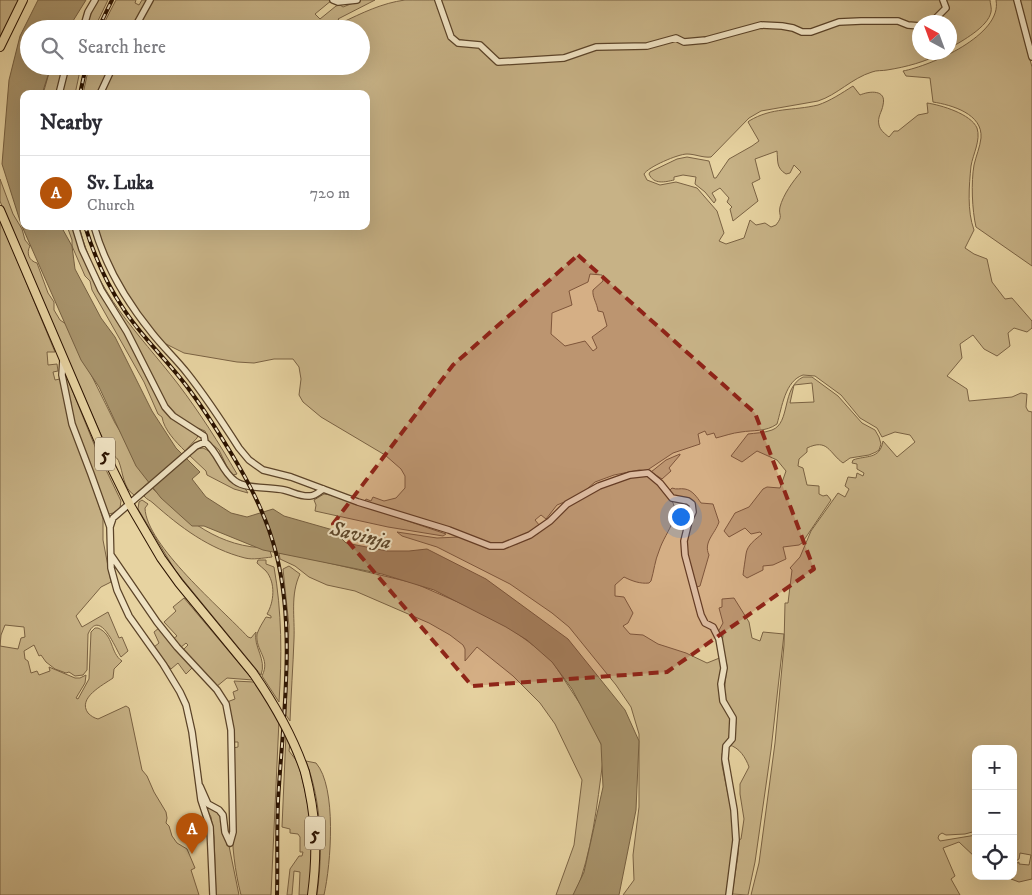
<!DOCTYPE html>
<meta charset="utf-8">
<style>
body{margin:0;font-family:"IM FELL DW Pica",serif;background:#f2f2f3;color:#2b2b33}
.controls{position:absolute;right:15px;bottom:15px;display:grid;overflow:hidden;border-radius:10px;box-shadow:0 5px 20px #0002}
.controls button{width:45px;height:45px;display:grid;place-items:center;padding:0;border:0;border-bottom:1px solid #e1e1e2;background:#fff;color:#2b2b33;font:25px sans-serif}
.compass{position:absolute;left:912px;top:15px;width:45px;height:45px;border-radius:50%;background:#fff;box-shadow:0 5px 20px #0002;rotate:319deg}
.you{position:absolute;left:680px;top:516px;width:18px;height:18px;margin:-12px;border:4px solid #fff;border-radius:50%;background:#1a73e8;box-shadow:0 0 0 8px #1a73e833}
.badge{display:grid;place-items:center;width:32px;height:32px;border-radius:50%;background:#b45309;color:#fff;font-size:16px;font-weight:700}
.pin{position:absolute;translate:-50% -41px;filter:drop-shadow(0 1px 2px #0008)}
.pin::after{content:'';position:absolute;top:26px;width:18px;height:15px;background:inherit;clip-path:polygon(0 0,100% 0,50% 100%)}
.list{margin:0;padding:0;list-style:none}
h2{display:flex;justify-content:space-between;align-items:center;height:65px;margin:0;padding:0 20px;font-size:21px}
h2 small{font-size:16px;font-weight:400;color:#7c7c81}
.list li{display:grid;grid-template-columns:32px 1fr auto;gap:15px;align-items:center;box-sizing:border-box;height:75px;padding:0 20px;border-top:1px solid #e1e1e2}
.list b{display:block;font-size:19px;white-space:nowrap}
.list p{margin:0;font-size:16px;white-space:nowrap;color:#7c7c81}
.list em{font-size:16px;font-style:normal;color:#7c7c81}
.icon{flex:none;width:28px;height:28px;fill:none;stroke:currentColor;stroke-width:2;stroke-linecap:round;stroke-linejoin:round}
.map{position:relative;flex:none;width:1032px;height:895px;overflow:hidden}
.search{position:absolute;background:#fff;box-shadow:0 5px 20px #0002;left:20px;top:20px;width:350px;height:55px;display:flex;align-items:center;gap:12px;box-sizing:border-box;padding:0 18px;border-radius:28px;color:#7c7c81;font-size:19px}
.panel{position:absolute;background:#fff;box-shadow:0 5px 20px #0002;left:20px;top:90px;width:350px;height:140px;border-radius:10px}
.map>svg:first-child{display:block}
.green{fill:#c7b286;stroke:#7a6243;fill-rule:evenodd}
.water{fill:#a7926a;stroke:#765f40}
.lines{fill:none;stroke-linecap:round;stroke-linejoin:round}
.minor-casing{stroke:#5b4328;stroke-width:8}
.major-casing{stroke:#2c1300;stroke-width:10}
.minor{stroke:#efe2c2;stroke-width:5.5}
.major{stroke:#e7d3a1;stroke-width:8}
.rail-casing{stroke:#2c1300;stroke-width:4}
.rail{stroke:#efe2c2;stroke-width:2;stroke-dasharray:5.5;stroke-linecap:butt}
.major-bridge-casing{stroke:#2c1300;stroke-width:10;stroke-linecap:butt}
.major-bridge{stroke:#e7d3a1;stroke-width:8}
.marked{fill:#8f2418;fill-opacity:0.2;stroke:#8f2418;stroke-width:4;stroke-dasharray:10 6;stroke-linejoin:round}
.labels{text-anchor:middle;stroke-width:4;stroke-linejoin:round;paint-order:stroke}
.shield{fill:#efe2c2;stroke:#66513a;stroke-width:1}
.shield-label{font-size:19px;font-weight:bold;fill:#2c1300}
.water-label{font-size:21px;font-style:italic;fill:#5d462a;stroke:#efe2c2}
</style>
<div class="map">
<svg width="1032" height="895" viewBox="0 0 1032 895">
<rect width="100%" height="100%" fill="#e7d3a1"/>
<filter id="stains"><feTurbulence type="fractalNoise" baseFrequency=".004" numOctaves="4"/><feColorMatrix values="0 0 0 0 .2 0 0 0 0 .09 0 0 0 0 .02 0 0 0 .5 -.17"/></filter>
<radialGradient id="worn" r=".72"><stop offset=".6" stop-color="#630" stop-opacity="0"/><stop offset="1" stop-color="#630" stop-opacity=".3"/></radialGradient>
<path class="green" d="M0,0H20L0,37Z
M96,0H108L94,29H85Z
M116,0H136L135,3L139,5L142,0H147L133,29H101Z
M151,0H332L315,14L320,19L336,6L340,5L343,7L361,0H375L338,19L341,23C362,13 382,3 405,0C415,0 427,0 437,0L439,6L437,9H439C450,40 449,39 481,44L458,39L452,34L440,0H990C990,3 992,9 991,12C988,27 962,41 950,48V22H920V52L942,53C925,62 906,67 887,70C882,71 877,70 872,72C852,78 837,95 818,101L761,111L749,118L711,157C703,158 695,154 687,154C678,154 648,167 644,174L647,180L660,185L676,182L697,188L717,211L724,233L719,241L726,244L744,238L750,220L756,225L765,223L771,227L776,225C784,215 778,216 780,207C783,195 793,181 801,172L794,165L790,173L786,174C776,168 778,161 777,151L755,159L760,179L752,183L758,201L733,221L730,209L732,207L727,202L729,198L720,188L712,193L716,200L714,203L705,192L695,184L696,177L683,175L674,177V180C665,182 654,185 649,174L650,172L677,159L687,157L709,161L714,178H716L729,159L752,146L759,141L748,122L749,121C772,107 793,111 818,105C830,101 842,93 853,86L860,95C869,91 887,89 883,105C882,112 877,117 879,125C880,130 885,134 889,137L894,131H898L918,115L928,113L927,103C941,105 971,114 977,128C981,140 973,154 971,166C969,186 967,211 974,230L965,248L974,254L987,259L992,282L1005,299L1012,298L1032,321V328L1027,332L1014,328L1008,333L1010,346L997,356L984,349L973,335L960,344L962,358L947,376L967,389L969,401L1012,397L1021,393L1027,394L1026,407L1028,411L1032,412V879L1019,882L1011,879V877L1013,876L1015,864L1019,862V864L1029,865L1031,855L1020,853L1019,859L1013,863V749H976V831L965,834L946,835L942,833L939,835L938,838L940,841L976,835V858L959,842L943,848L955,876L951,879L960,895H751L759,863L775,743L784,645L785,603H788L792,570L790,568L800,557L811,531L838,493L845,497L849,489L845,486L848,477L856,478L857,473L863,476L864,473L857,469V464L852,463L853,460C866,455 880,460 883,441L897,457L915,442L910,435L895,432L882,437L877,428L860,418L841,395L815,376L803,375C785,381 782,407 777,424C766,432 753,430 741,432C732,433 724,436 716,438L714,433L707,435L705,431L698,434L700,444L673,453L646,471L639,470L614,475L595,482L579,496L557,505L546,519L541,515L535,520L540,526C527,536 510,543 493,544L365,501L366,499L371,501L373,497L384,501L396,498L405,488V476L401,469L385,455L321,417L303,402L299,395L301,379L299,367L293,359H274L254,363L237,362L184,353L164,343L141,316L113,271L95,226H366V94H102L114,66H361V29H136ZM590,274L602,275L603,281L593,290C592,297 597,303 598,311L603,312L607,326L592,337L597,348L593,351L585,341L565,346L551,334L552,313L572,305L569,291L588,282Z
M996,0H1014L1032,67V266L976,227C972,210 971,182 974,165C976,156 980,147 981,138C983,114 952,105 933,102L930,78L906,76L903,71C930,66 1003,35 996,0Z
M1019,0H1032V48Z
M51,66H65L57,94H43Z
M68,66H81L75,94H61Z
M89,66H111L99,94H83Z
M0,179L13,214L22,229L25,240L30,246C26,253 29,261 37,263L48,293L54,302V310L60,320L66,324L115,423L150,481L134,495C123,488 123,472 119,462C118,458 112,454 108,451L12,231L0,201Z
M0,219L55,352H47L48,365L57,364L58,371L53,372L55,380L60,379L103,519V540L111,582L101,587L76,616L82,627L108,612L119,638L122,637L128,651L121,657C116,650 100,607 88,634L87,670L83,675L75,676L69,672L66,673L55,669L46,662L41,655L39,656L34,645L24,651L25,659L28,661L31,673L37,671L39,675L50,671L49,667L75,678H80L86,675L85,683L76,698L78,699L89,679L91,632L95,628H98C114,635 110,653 122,661L114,669L113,678C103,685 77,698 88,713C91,716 94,718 98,719L126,706L129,708L142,770L147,776L154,792L166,812L167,818L166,823L169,826L172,836L177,843L187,849L195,868L191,870L199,895H0ZM5,625L24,627L25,637L21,638L18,649L0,646L1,635Z
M67,226H73L162,406L198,435L197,438L185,451C176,442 164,430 162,417L158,414L144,382L92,290L90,281L85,276L72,246V240Z
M76,226H79C96,294 137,331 178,384C200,413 219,443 237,474L233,475L229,471L219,450L208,441L205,431L183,422L165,404L90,263Z
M66,375L96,449L121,501L120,508L113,513L109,514L106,512L73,424L71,402L68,396L64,376Z
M803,377H812L838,396L862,423L875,430L879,437L881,444L879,450L876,452L869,455L850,458L843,463C829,453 828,438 807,448V452L799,459L798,466L803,468L807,485L819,486V494L823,496L827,495L831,500L802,543L799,545L783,547L786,559L773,565L763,566V570L747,578L743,575C744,567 745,561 746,554C747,545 756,539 762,534L760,532L751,534L745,528L729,537L724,531L735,513L749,507L763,489L767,487L780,488L786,471L777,460L757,451L742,462L731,456L748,434C755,433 764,433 772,430C791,423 781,388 803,377ZM812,383L814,402L790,403L794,385Z
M203,448C223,456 219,481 244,487L248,493L234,489L207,475L206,471L189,455L196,449Z
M680,454V455L669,468L671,471L662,479L651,472L666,460Z
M647,475L658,483L657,484L663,492H665C687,513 666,529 659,551C655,560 654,571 651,581L649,583C640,584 632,581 624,577L615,585V596L624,597L633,613L628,623L623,626L630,634L643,635L658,644L686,653L707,663L722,657L720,690L731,720V731L722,754V765L734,824V854L728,895H623L634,880L633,855L639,807V734L631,707L616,685L569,627L552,613L510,584L437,547L402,536L397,532L437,538L459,537L492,548L504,547L517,544L539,533L550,522L555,514L583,498L599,485L624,477Z
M152,488C187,520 219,548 269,548L272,557C263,558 253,560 245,558C209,549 180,527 153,503C150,500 147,500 144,496Z
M672,488C677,490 680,488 685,489C692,490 697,497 701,503L713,504L719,522C715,534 703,542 709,555L700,586L697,587C693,573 686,561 686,546C687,533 694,520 694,507L673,495L669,491Z
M324,494L331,495L446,534L443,536L388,527L315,511L316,505L314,500Z
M142,500L148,504L145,508C146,545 222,609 248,637L251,638L256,632C253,647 267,659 261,675L175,570L138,509L139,502Z
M279,553L295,555L414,583L499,620L545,654L554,664L586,713L602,746L603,760C597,806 592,852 575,895H556L574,845L582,780L555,724L540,703L513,676L477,647L465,661V649L463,645L450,635L429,623L355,591L327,585L309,577L295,566L280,559Z
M258,560H266V564L274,567C282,612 282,657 279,702L262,676C271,658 255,651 257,634C259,628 263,622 266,617L271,618V616L267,614C274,602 276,583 266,571C263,568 260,566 257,563Z
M289,566L300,574C290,595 295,617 294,639C293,667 291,694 290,721L286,715L289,626L283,569Z
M184,598L253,680L227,678L216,687L182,651L188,645L186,643L180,648L173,639L177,636L164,622L176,611L173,607Z
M734,598L749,622L752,638L760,641L763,632L784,634L771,750L755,862L748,895L732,894L738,855L739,840L741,839L744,819L740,794V784L749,767C746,758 739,747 729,745L735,730L736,722L726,703L724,693L727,666L722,643L723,635H721V637L718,632L723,623L719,608L722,607V599Z
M159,628L193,667L186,674L178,663L171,669L154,647L159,643L154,632Z
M234,681L254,682L279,720L271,895H241C228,845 232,799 233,748L238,747V742H233V727L227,702L235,699L233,692L238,690Z
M286,734L290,743L289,751L296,760L299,767C312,813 314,847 309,895H299L300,872L294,871L292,895H287L290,869L299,856H302L303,852H300V837L298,834L290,833V829L282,827Z
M306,761L316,763C337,787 331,864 324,895H317C323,851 322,803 306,761Z
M207,805L219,813L228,841L239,895H216L214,837L211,817L205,806Z"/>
<path class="water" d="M38,0H86L68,29H29V66H51L42,94H24V226H61L62,228L72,246L75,269L101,318L115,337L152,411L176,448L200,472L192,479L206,497L231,513L247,517L273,509L284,516L333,530L346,543L387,551H409L427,549L486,579L568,639L625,710L639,741L636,810L619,895H573L584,872L603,787L601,744L572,689L552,662L527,640L506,627L434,590L382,574L263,550L204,526H192L161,498L136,466L99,387L81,360L21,224L2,164L9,80L20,36Z"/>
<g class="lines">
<defs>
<path id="minor" d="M333,0L338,2L357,0
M438,0L451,37L458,43L480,45L498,62L564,58L596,47L647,46L676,38L684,42L706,40L761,25L782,26L793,28L802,32H811L839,22L861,21H898L908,25L920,26
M1017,0L1032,57
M928,22L934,20L946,8L943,0
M83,29L88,12L95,0
M134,29L150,0
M59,94L66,66
M100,94L113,66
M75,226L82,249L101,290L127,332L165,407L173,416L204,436L205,442C219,453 221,471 235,481C245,489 270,487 284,490C293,492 300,497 310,496C315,496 319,492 323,489
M94,226C105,265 126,301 152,333C163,347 176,359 187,373C206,397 223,423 239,448L249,460L263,470L291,477L358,502L449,530L490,546H503L530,535L550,521L567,504L599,486L630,475L648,473L660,483L672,498L688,501L692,504L693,512L689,521L684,541L685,555L701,615L705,623L713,627L719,639L724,668L721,684L723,701L733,718L732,739L726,746L725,759L734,810L736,840L729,895
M63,360L62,375L72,424L91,474L110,527L111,568L117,590L129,616L163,664L180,692L186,705L192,732L201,800L210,827L213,895
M110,527L113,518L196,446L205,442
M111,555L157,622L177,647L217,690L226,704L231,730L233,832L230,843
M200,786L208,804L219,810L223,815L225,832L230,843"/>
<path id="major" d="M0,47L23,0
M0,210L100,444L130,505L161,558L179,583L253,673
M305,772C316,815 318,850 312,895"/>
</defs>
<use href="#minor" class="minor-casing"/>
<use href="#major" class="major-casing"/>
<use href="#minor" class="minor"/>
<use href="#major" class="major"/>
<defs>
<path id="rail" d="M98,29L112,0
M80,94L86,66
M85,226C94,255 106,283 123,308C140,335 165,358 185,384C202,406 217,430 231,453C250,484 267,517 276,553C295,627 284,710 279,786C276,822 278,859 277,895"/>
</defs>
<use href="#rail" class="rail-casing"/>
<use href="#rail" class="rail"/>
<defs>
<path id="major-bridge" d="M253,673C275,705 293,736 305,772"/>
</defs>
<use href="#major-bridge" class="major-bridge-casing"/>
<use href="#major-bridge" class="major-bridge"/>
</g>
<path class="marked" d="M578,255L755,413L814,569L667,672L472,686L333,524L453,365Z"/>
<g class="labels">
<g class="shield">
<rect x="95" y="437.5" width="20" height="33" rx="4"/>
<rect x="305" y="816.5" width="20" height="33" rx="4"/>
</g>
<g class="shield-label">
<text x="105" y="461">5</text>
<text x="315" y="840">5</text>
</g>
<g class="water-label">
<text transform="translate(361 535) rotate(14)" y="7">Savinja</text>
</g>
</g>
<rect width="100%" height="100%" filter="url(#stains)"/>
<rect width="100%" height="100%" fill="url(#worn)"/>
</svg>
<div class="controls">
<button>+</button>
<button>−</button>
<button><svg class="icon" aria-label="locate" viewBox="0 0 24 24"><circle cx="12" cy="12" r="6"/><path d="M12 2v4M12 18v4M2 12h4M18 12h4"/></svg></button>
</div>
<svg class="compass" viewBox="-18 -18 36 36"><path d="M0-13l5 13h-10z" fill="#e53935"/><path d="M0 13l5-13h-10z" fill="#7c7c81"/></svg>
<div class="you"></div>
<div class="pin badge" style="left:192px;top:854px">A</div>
<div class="search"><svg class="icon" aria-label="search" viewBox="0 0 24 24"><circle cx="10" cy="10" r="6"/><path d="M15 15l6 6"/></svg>Search here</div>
<section class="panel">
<h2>Nearby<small></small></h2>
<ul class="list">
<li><span class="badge">A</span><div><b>Sv. Luka</b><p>Church</p></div><em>720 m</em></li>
</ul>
</section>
</div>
